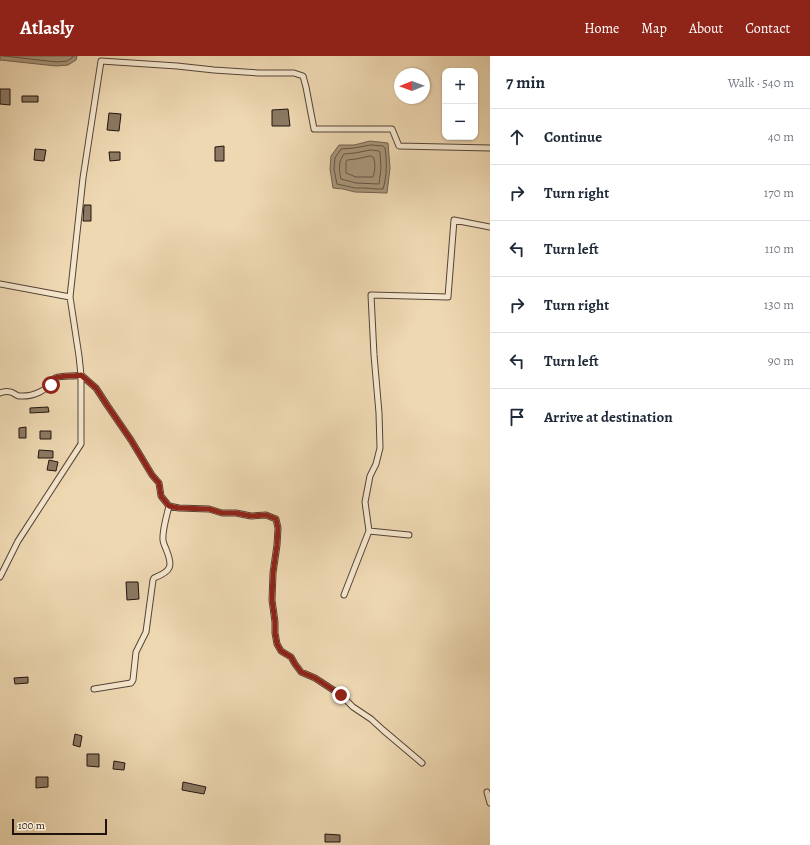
<!DOCTYPE html>
<meta charset="utf-8">
<style>
body{margin:0;font-family:Alegreya,serif;background:#f6f6f7;color:#1f2937}
.controls{position:absolute;right:12px;top:12px;display:grid;overflow:hidden;border-radius:8px;box-shadow:0 1px 3px #0004}
.controls button{width:36px;height:36px;display:grid;place-items:center;padding:0;border:0;border-bottom:1px solid #e0e1e3;background:#fff;color:#1f2937;font:20px sans-serif}
.compass{position:absolute;left:394px;top:12px;width:36px;height:36px;border-radius:50%;background:#fff;box-shadow:0 1px 3px #0004;rotate:269deg}
.scale{position:absolute;left:12px;bottom:10px;width:95px;box-sizing:border-box;padding-left:4px;border:2px solid #20130e;border-top:0;font-size:11px;line-height:14px;white-space:nowrap;color:#20130e;-webkit-text-stroke:3px #f4e6cd;paint-order:stroke}
.stop{position:absolute;width:12px;height:12px;margin:-9px;border:3px solid #8f2418;border-radius:50%;background:#fff}
.stop.end{background:#8f2418;border-color:#fff;box-shadow:0 1px 4px #0008}
.list{margin:0;padding:0;list-style:none}
h2{display:flex;justify-content:space-between;align-items:center;height:52px;margin:0;padding:0 16px;font-size:17px}
h2 small{font-size:13px;font-weight:400;color:#747a83}
.list li{display:grid;grid-template-columns:26px 1fr auto;gap:12px;align-items:center;box-sizing:border-box;height:56px;padding:0 16px;border-top:1px solid #e0e1e3}
.list b{display:block;font-size:15px;white-space:nowrap}
.list em{font-size:13px;font-style:normal;color:#747a83}
.icon{flex:none;width:22px;height:22px;fill:none;stroke:currentColor;stroke-width:2;stroke-linecap:round;stroke-linejoin:round}
.map{position:relative;flex:none;width:490px;height:789px;overflow:hidden}
header{display:flex;align-items:center;gap:24px;box-sizing:border-box;height:56px;padding:0 20px;background:#8f2418;color:#fff}
header strong{font-size:19px}
nav{display:flex;gap:22px;margin-inline-start:auto;font-size:14px}
main{display:flex}
aside{flex:1;background:#fff}
.map>svg:first-child{display:block}
.water{fill:#a8957a;stroke:#72614f}
.lines{fill:none;stroke-linecap:round;stroke-linejoin:round}
.shore{stroke:#645444;stroke-width:1}
.building{fill:#8b7963;stroke:#20130e}
.minor-casing{stroke:#544437;stroke-width:7}
.minor{stroke:#f4e6cd;stroke-width:5}
.route{stroke:#8f2418;stroke-width:5}
</style>
<header>
<strong>Atlasly</strong>
<nav><a>Home</a><a>Map</a><a>About</a><a>Contact</a></nav>
</header>
<main>
<div class="map">
<svg width="490" height="789" viewBox="0 0 490 789">
<rect width="100%" height="100%" fill="#eed8b2"/>
<filter id="stains"><feTurbulence type="fractalNoise" baseFrequency=".005" numOctaves="4"/><feColorMatrix values="0 0 0 0 .2 0 0 0 0 .09 0 0 0 0 .02 0 0 0 .5 -.17"/></filter>
<radialGradient id="worn" r=".72"><stop offset=".6" stop-color="#630" stop-opacity="0"/><stop offset="1" stop-color="#630" stop-opacity=".3"/></radialGradient>
<path class="water" d="M0,0H77L76,4L68,9L56,10L0,4Z
M370,85L388,87L390,112L387,137L355,136L343,133L333,132L330,113L331,100L339,89H354Z"/>
<g class="lines">
<path class="shore" d="M4,0L57,6L67,5L72,2L73,0
M371,89L383,90L385,92C387,105 387,120 383,133H378L365,132H355L337,128L334,113L335,102L341,93L354,92Z
M371,94L379,95L380,96L381,112L379,128L356,127L341,123C339,114 338,106 344,98L355,97Z
M371,100L373,101C376,106 375,115 373,121H356L346,117V106L347,104L356,103Z"/>
</g>
<path class="building" d="M0,33H10V49L0,48Z
M22,40H38V46H22Z
M288,53L290,70H272V54Z
M109,57L121,58L119,75L107,74Z
M224,90V105H215V91Z
M35,93L46,94L44,105L34,104Z
M109,96H120V104L110,105Z
M84,149H91V165H83Z
M48,351L49,356L30,357V352Z
M26,371V382H19V372Z
M40,375H51V383H40Z
M39,394L53,395V402H38Z
M49,404L58,406L56,415L47,414Z
M126,526H138L139,543L127,544Z
M28,621V627L15,628L14,622Z
M75,678L82,680L80,691L73,689Z
M87,698H99V711L87,710Z
M114,705L125,707L124,714L113,713Z
M36,721H48V731L36,732Z
M183,726L206,731L204,738L182,734Z
M325,778L340,779V786H325Z"/>
<g class="lines">
<defs>
<path id="minor" d="M0,228L70,241
M0,337C3,336 7,335 10,336C13,336 15,339 19,340C33,341 47,335 55,322C64,319 72,321 81,319L96,332L107,349L131,384L152,419L159,427L161,440L169,450L179,452L209,453L222,457H236L251,460L266,459L276,463L278,472L277,489L273,517L272,544L275,566V577L277,588L281,595L291,601L295,608L301,616L315,622L341,639L353,651L371,663L383,674L422,707
M409,479L369,475L365,446L370,420L376,408L380,392L379,357L374,299L371,239L448,241L454,164L490,171
M0,521L18,485L81,388V319L79,300L70,241L83,122L101,5L177,10L214,14L259,17H294L303,20L306,31L314,73H392L399,90L490,92
M344,539L369,475
M94,633L131,627L133,624L136,596L146,576L153,524L154,522C172,515 173,510 166,493C165,490 163,487 163,484C162,475 167,459 169,450
M487,736L490,747"/>
</defs>
<use href="#minor" class="minor-casing"/>
<use href="#minor" class="minor"/>
</g>
<g class="lines">
<path class="route" d="M51,329L55,322C64,319 72,321 81,319L96,332L107,349L131,384L152,419L159,427L161,440L169,450L179,452L209,453L222,457H236L251,460L266,459L276,463L278,472L277,489L273,517L272,544L275,566V577L277,588L281,595L291,601L295,608L301,616L315,622L341,639"/>
</g>
<rect width="100%" height="100%" filter="url(#stains)"/>
<rect width="100%" height="100%" fill="url(#worn)"/>
</svg>
<div class="controls">
<button>+</button>
<button>−</button>
</div>
<svg class="compass" viewBox="-18 -18 36 36"><path d="M0-13l5 13h-10z" fill="#e53935"/><path d="M0 13l5-13h-10z" fill="#747a83"/></svg>
<div class="scale">100 m</div>
<div class="stop" style="left:51px;top:329px"></div>
<div class="stop end" style="left:341px;top:639px"></div>
</div>
<aside>
<h2>7 min<small>Walk · 540 m</small></h2>
<ul class="list">
<li><svg class="icon" aria-label="ahead" viewBox="0 0 24 24"><path d="M12 20V5M6 11l6-6 6 6"/></svg><div><b>Continue</b></div><em>40 m</em></li>
<li><svg class="icon" aria-label="right" viewBox="0 0 24 24"><path d="M7 20v-9h11M14 6l5 5-5 5"/></svg><div><b>Turn right</b></div><em>170 m</em></li>
<li><svg class="icon" aria-label="left" viewBox="0 0 24 24"><path d="M17 20v-9H6M10 6l-5 5 5 5"/></svg><div><b>Turn left</b></div><em>110 m</em></li>
<li><svg class="icon" aria-label="right" viewBox="0 0 24 24"><path d="M7 20v-9h11M14 6l5 5-5 5"/></svg><div><b>Turn right</b></div><em>130 m</em></li>
<li><svg class="icon" aria-label="left" viewBox="0 0 24 24"><path d="M17 20v-9H6M10 6l-5 5 5 5"/></svg><div><b>Turn left</b></div><em>90 m</em></li>
<li><svg class="icon" aria-label="arrive" viewBox="0 0 24 24"><path d="M6 21V4h12l-3 4 3 4H6"/></svg><div><b>Arrive at destination</b></div></li>
</ul>
</aside>
</main>
